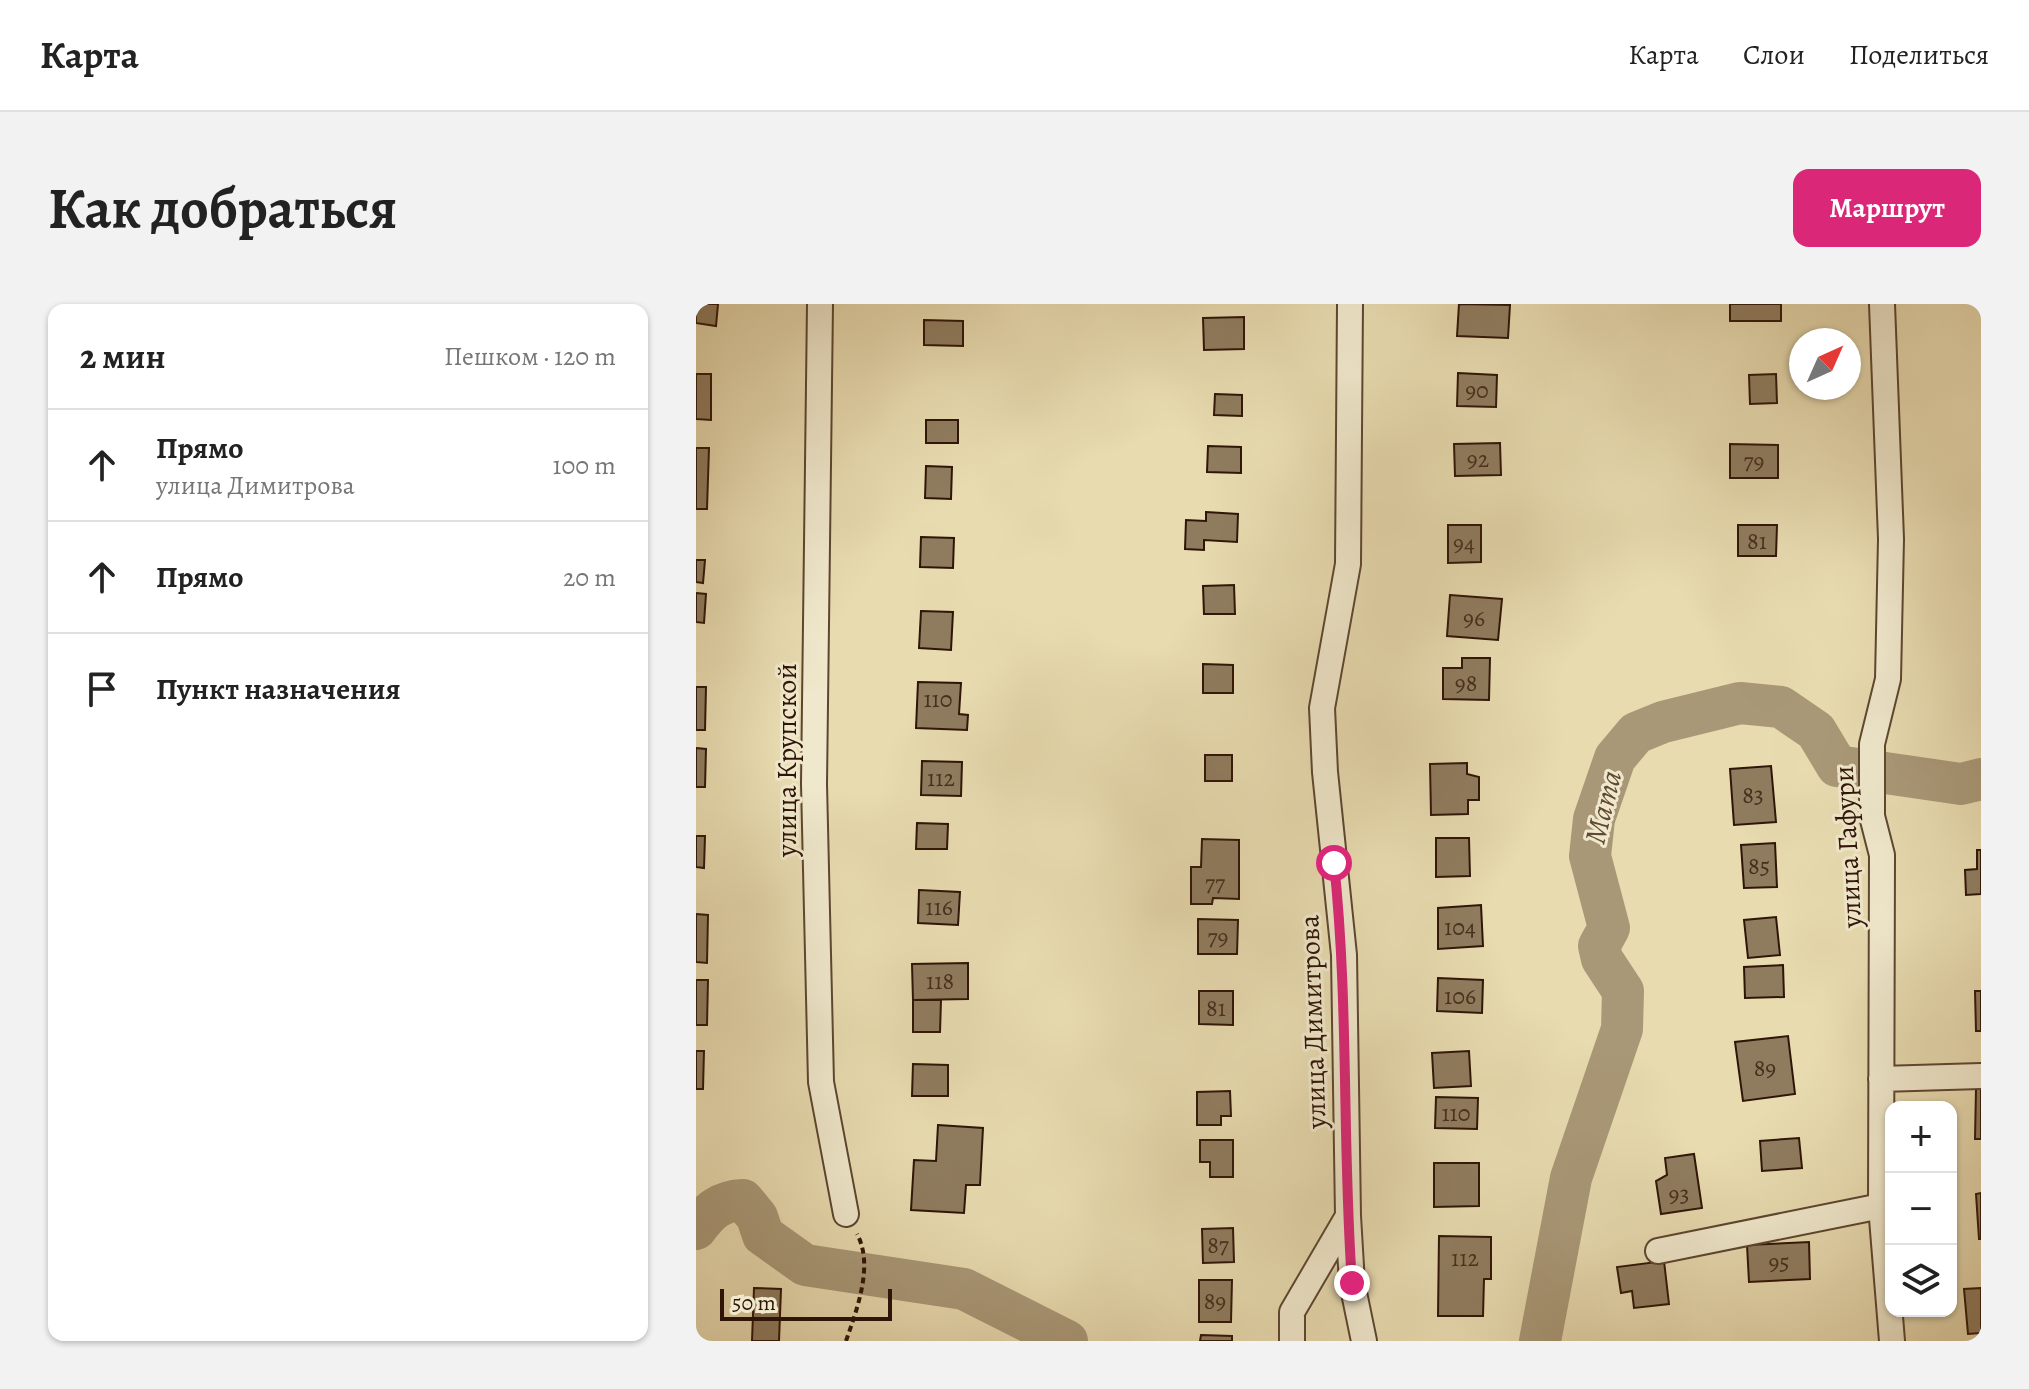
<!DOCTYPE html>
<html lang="ru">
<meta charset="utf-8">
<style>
body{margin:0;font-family:Alegreya,serif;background:#f2f2f2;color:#222}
.controls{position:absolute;right:24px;bottom:24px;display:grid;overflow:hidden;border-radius:16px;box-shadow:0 2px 6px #0004}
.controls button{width:72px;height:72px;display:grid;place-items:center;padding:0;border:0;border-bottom:2px solid #e0e0e0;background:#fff;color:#222;font:40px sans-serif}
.compass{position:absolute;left:1093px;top:24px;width:72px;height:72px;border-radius:50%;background:#fff;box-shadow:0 2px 6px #0004;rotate:45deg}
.scale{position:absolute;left:24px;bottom:20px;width:172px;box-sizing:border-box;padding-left:8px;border:4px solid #2f1507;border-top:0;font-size:22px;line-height:28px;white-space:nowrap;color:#2f1507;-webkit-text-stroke:6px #f0e8cc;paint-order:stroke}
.stop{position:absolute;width:24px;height:24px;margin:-18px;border:6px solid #db2777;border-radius:50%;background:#fff}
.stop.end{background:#db2777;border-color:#fff;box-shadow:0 2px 8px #0008}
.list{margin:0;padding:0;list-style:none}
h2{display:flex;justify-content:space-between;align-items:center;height:104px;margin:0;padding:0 32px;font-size:34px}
h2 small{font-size:26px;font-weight:400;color:#767676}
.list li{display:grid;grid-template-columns:52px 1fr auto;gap:24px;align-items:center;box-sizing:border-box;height:112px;padding:0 32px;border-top:2px solid #e0e0e0}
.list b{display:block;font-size:30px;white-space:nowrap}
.list p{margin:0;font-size:26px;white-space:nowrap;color:#767676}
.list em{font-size:26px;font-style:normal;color:#767676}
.icon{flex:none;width:44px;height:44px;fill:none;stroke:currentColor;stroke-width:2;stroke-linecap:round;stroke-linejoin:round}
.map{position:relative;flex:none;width:1285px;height:1037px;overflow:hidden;border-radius:16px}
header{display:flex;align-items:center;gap:48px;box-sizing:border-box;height:112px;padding:0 40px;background:#fff;border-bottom:2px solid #e0e0e0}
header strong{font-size:38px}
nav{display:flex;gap:44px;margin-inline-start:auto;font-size:28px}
.intro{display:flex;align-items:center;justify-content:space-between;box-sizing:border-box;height:192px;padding:0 48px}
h1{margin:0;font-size:56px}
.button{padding:20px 36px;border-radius:16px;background:#db2777;color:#fff;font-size:28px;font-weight:700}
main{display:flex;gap:48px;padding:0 48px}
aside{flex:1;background:#fff;border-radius:16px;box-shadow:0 2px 6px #0004}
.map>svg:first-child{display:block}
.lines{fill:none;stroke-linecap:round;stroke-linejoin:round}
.river{stroke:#a99877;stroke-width:42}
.building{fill:#8f7c5f;stroke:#2f1507;stroke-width:2}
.minor-casing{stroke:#5d4631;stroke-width:28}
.path{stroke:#2f1507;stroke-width:4;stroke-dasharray:6 4;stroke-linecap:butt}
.minor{stroke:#f0e8cc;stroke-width:24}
.route{stroke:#db2777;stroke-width:10}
.labels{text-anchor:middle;stroke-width:6;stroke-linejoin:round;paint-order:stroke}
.number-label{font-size:24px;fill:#472f1d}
.street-label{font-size:28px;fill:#2f1507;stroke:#f0e8cc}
.water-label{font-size:30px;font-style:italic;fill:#604934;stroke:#f0e8cc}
</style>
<header>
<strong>Карта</strong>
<nav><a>Карта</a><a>Слои</a><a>Поделиться</a></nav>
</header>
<div class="intro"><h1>Как добраться</h1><a class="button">Маршрут</a></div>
<main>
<aside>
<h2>2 мин<small>Пешком · 120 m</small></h2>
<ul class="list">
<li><svg class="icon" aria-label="ahead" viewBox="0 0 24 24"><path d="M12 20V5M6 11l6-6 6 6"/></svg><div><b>Прямо</b><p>улица Димитрова</p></div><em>100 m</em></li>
<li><svg class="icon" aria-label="ahead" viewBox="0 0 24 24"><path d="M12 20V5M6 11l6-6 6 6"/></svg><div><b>Прямо</b></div><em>20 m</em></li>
<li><svg class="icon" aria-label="arrive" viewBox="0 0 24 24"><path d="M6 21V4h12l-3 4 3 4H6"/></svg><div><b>Пункт назначения</b></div></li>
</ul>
</aside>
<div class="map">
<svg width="1285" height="1037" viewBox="0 0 1285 1037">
<rect width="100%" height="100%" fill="#e8dbb0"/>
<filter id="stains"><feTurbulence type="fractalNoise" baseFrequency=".0025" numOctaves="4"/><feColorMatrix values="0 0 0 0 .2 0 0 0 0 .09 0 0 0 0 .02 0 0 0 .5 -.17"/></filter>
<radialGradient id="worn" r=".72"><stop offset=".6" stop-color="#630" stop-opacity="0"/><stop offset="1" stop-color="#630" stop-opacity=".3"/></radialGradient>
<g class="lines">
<path class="river" d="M0,925C13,907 24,897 47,896L61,913L67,931L109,961L268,985L371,1037
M844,1037L875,874L926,725L927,687L906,655L903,642L913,624L894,552L898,515L919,454L940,429L967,418L1044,399L1085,403L1120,427L1141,462L1265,480L1285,475"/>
</g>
<path class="building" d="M0,0H22L20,22L0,19Z
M763,0L814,1L812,34L761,32Z
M1034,0H1085V17H1034Z
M548,13V45L508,46L507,14Z
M228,16L267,17V42L228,41Z
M762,69L801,71L800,103L761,102Z
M0,70H15V116L0,115Z
M1080,70L1081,99L1054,100L1053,71Z
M519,90L546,91V112L518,111Z
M230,116H262V139H230Z
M804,139L805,171L759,172L758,140Z
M1034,140L1082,141V174H1034Z
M512,142L545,143V169L511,168Z
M0,144H13L11,205H0Z
M230,162L256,163L255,195L229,194Z
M510,208L542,210L541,238L508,236V246L489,245L490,216L510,217Z
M752,221H785V258L752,259Z
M1042,221H1081L1080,252H1042Z
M225,233L258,234L257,264L224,263Z
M0,256H9L7,279L0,278Z
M538,281L539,310H508L507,282Z
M0,289L10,290L8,319L0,318Z
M754,291L806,295L802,336L751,332Z
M225,307L257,308L255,346L223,344Z
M766,354H794L793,396L747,395V364H766Z
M507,360L537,361V389H507Z
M222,378L265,379L263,410L272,411L271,426L220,424Z
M0,383H10L9,426H0Z
M0,444L10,445L9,483H0Z
M509,451H536V477H509Z
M226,457L266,458L265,492L225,491Z
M771,459V470L783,473V496H772V510L735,511L734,460Z
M1075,462L1080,518L1038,521L1034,465Z
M221,519L252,520L251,545H220Z
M0,532H9L8,564L0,563Z
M740,534H773L774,572L740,573Z
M506,535L543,536V595L517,594L516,600H495V563H505Z
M1079,539L1081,583L1048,584L1045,541Z
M1281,546H1285V590L1270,591L1269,566L1281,565Z
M223,586L264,588L262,621L222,619Z
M785,601L787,642L742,645V604Z
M0,610L12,611L11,659L0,658Z
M1080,613L1084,651L1052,654L1048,616Z
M502,615L542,616L541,650H502Z
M272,659V695L217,696L216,660Z
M1087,661L1088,693L1049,694L1048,663Z
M742,674L787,676L786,709L741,707Z
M0,676H12L11,721H0Z
M503,687H537V721L503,720Z
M1279,687H1285V727H1280Z
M217,696H245L244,728H217Z
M1092,732L1099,790L1047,797L1039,738Z
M0,747H8L7,785H0Z
M773,747L775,782L738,784L736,749Z
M217,760L252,761V792H216Z
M1280,785H1285V835H1279Z
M534,787L535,812H525V821H501V788Z
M740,793L782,794L781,825L739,824Z
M242,821L287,824L284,881H270L268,909L215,906L218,856L240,857Z
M1103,834L1106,864L1066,867L1064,837Z
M504,836H537V873H514V858H504Z
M998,850L1006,904L965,910L960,877L971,871L969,854Z
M738,859H783V902L738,903Z
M1285,889V935H1283L1280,890Z
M537,924L538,958L507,959L506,925Z
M743,932L795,933V975H788L787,1012H742Z
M1113,938L1114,975L1053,978L1051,941Z
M968,957L973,1000L938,1004L936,987L925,989L921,963Z
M503,976H536L535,1018H503Z
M58,984L85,985L83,1037H56Z
M1285,984V1029L1272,1030L1268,985Z
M505,1031L536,1032V1037H504Z"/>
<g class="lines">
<defs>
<path id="minor" d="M124,0L118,480L125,778L150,910
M1186,0L1195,235L1192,375L1176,440V512L1186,551L1185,902L1196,1037
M1185,775L1285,772
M652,912L656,979L668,1037
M962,947L1185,902
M596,1037V1008L652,912L648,651L629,468L626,404L652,260L654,0"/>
</defs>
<use href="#minor" class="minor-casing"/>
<path class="path" d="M150,1037C161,1005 178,961 161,930"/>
<use href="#minor" class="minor"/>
</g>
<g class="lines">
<path class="route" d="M638,559C653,699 646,839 656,979"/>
</g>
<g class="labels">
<g class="number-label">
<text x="781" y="94">90</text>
<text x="782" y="163">92</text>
<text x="1058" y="165">79</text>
<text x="1061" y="245">81</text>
<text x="768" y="247">94</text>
<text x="778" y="322">96</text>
<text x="770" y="387">98</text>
<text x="242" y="403">110</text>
<text x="245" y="482">112</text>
<text x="1057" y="499">83</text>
<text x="1063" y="570">85</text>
<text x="519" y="587">77</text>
<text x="243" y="611">116</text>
<text x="764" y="631">104</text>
<text x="522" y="641">79</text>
<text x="244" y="685">118</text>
<text x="764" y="700">106</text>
<text x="520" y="712">81</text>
<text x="1069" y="772">89</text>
<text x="760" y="817">110</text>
<text x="983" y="898">93</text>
<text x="522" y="949">87</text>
<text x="769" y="962">112</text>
<text x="1083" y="966">95</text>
<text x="519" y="1005">89</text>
</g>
<g class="street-label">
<text transform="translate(90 456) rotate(-90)" y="10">улица Крупской</text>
<text transform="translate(1151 543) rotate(-93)" y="10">улица Гафури</text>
<text transform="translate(616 718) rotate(-92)" y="10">улица Димитрова</text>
</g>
<g class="water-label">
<text transform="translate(907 503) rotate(-76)" y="10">Мата</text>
</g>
</g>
<rect width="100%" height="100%" filter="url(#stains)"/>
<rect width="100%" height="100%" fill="url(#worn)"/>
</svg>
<div class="controls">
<button>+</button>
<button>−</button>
<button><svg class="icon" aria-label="layers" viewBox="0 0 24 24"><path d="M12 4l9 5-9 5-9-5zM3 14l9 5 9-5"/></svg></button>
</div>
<svg class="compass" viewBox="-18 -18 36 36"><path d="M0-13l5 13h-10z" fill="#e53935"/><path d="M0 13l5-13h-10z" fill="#767676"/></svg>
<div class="scale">50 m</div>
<div class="stop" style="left:638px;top:559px"></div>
<div class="stop end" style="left:656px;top:979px"></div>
</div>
</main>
